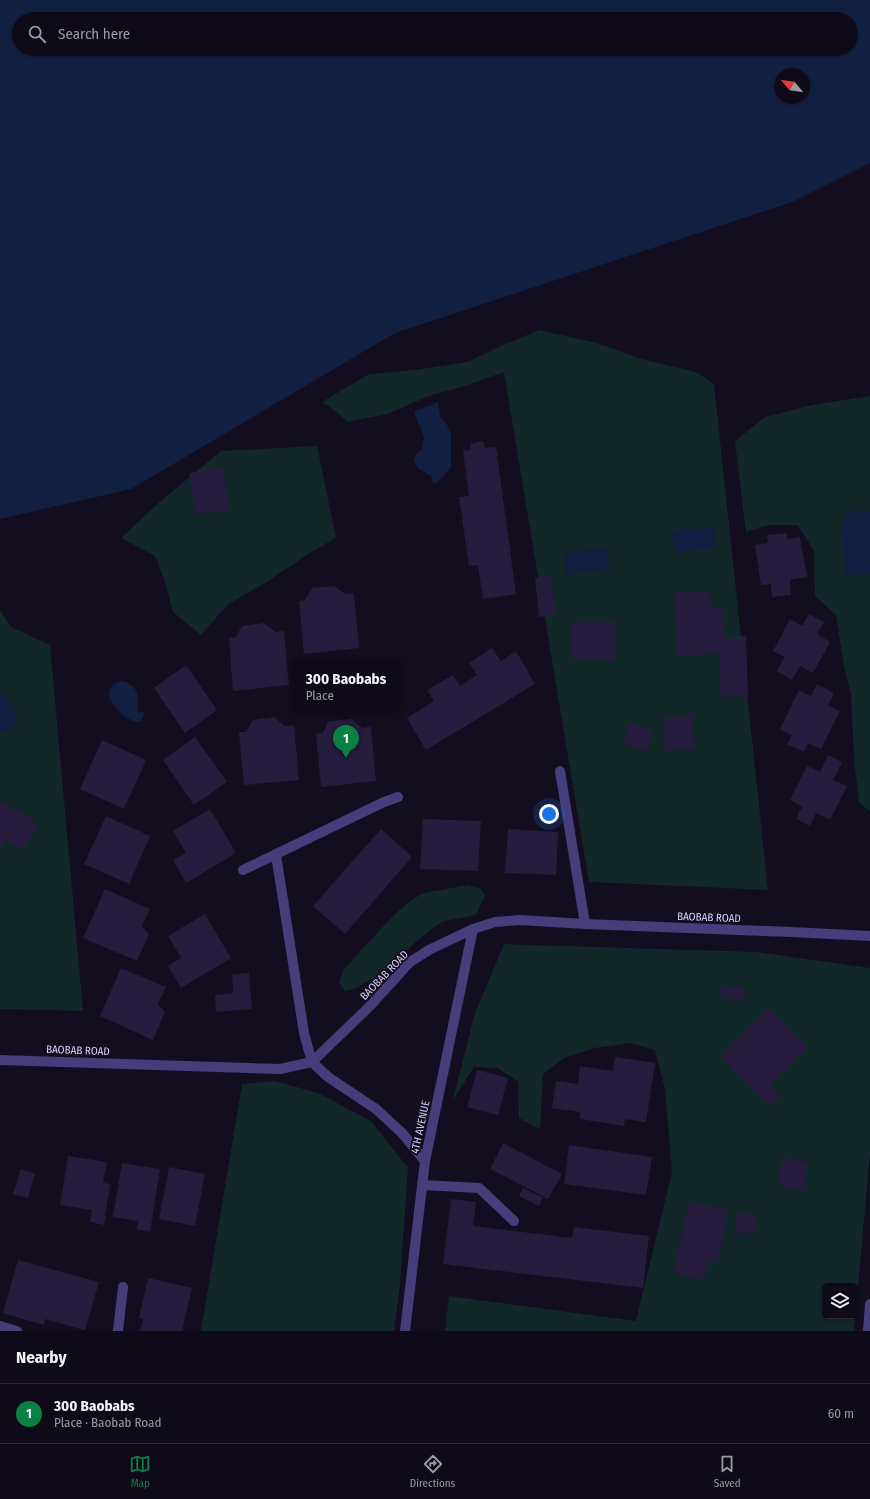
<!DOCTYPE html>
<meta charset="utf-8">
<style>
body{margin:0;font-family:"Fira Sans Condensed",sans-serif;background:#171320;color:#f1f3f6}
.controls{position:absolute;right:12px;bottom:12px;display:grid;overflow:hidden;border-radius:6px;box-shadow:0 1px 3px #0004}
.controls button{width:36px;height:36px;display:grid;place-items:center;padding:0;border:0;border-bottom:1px solid #2e2b36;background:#0e0a17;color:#f1f3f6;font:20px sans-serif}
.compass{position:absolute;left:774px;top:68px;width:36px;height:36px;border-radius:50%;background:#0e0a17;box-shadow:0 1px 3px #0004;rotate:299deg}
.you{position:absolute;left:549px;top:814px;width:14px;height:14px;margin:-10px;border:3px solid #fff;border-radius:50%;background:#1a73e8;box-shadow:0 0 0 6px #1a73e833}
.badge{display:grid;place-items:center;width:26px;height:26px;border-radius:50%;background:#0b8043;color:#fff;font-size:13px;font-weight:700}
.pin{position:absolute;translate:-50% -33px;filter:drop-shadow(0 1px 2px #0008)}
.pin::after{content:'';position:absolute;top:21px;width:14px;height:12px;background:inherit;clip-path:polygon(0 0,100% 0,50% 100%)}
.popup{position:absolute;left:291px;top:660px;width:110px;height:52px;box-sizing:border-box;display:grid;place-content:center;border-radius:6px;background:#0e0a17;filter:drop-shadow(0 1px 3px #0005);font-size:13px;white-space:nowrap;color:#9b9aa1}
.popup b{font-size:15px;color:#f1f3f6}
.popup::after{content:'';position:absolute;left:50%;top:100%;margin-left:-8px;border:8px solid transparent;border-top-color:#0e0a17}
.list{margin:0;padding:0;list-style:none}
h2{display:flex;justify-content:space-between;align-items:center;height:52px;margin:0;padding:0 16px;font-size:17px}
h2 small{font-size:13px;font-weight:400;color:#9b9aa1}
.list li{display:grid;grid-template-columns:26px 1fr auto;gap:12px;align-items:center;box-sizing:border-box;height:60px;padding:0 16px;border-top:1px solid #2e2b36}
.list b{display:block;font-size:15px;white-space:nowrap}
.list p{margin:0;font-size:13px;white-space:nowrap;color:#9b9aa1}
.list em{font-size:13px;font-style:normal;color:#9b9aa1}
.icon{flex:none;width:22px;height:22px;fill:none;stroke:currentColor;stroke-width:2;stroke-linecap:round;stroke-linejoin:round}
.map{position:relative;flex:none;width:870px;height:1331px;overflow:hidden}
.search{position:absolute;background:#0e0a17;box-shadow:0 1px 3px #0004;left:12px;right:12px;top:12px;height:44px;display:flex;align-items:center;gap:10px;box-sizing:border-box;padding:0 14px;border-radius:22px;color:#9b9aa1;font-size:15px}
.sheet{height:112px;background:#0e0a17}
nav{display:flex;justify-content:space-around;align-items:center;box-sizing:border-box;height:56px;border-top:1px solid #2e2b36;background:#0e0a17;font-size:11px;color:#9b9aa1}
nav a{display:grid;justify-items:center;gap:2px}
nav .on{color:#0b8043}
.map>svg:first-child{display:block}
.green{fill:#122728;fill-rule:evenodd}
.water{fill:#112040;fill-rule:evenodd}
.building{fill:#261c3e}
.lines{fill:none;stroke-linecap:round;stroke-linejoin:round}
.service{stroke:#453e7a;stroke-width:10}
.minor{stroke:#453e7a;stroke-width:10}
.labels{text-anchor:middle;stroke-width:3.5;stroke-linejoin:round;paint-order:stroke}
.street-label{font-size:11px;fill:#d9d0fb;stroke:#130e1f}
</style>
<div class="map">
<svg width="870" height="1331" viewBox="0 0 870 1331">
<rect width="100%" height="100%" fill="#130e1f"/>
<path class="green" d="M539,330L597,343L641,359L696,372L714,384L768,890L589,882L504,372L468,385L429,396L387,414L347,422L337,412L322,402L369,374L415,370L467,362L499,347Z
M870,396V812L859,802L854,760L851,694L844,666L836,615L815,596L814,551L798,525H769L746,532L735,441L765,417L812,405Z
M317,446L336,538L313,551L265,583L227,605L201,635L173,612L165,582L155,556L121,538L163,499L221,451Z
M0,610L11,627L50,645L83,1011L0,1009Z
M468,885L481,889L485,896L476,915L444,921L430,930L410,947L390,969L356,988L345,991L339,982L343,970L394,915L411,900L424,893Z
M504,944L756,952L870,968V1154L854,1331H445L449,1296L636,1321L672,1172L665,1089L655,1050L631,1043L595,1048L564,1058L543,1074L540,1129L519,1118L518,1082L498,1068L474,1067L453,1100L475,1013ZM825,1286H855V1316H825Z
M275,1081L318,1093L371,1121L408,1168L400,1284L394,1331H201L242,1084Z"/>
<path class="water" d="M0,0H870V163L792,202L395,333L131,489L0,519ZM19,19H851V49H19ZM780,74H804V98H780Z
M438,402L440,416L446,423L451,433V467L441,479L433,484L431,476L419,469L414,461L416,454L422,449L424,437L414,412Z
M853,510L870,511V574L846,575L841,523Z
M716,528L715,547L675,553L671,531Z
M608,547L609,569L566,575L564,554Z
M122,681C140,686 139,698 138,713L143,711L144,714L140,722C126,722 112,706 108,693C111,686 115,682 122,681Z
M0,692L15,709L17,722L7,732L0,733Z"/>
<path class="building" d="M483,441L485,448L496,447L516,594L483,599L478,565L469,566L459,497L469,496L463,451L471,450L470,444Z
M223,468L229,509L195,515L189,473Z
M786,533L787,539L800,537L807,577L790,580L791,595L772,597L771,584L761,585L755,545L768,543L767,535Z
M551,576L556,615L539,617L535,578Z
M334,586L345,594L354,593L359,648L304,654L299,601L305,600L312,588Z
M710,591L711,608H722L723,638L746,636L748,696L721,697L719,653L676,656L674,593Z
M809,614L824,622L817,634L830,642L813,673L800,666L792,680L777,671L785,657L773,651L790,619L802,626Z
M616,621V659H571V622Z
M264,623L275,632L284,631L289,685L233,691L229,638H235L242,626Z
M492,648L501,661L516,651L535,684L426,750L407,718L434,701L427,690L453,675L460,686L477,675L469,663Z
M186,665L217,710L185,733L154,688Z
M817,684L834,693L828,705L840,711L821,749L808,743L804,752L787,744L792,735L780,729L799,690L811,696Z
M693,716L695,749L665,750L664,717Z
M274,717L285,726L294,725L299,780L244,785L239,732H246L253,720Z
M351,719L362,728L371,727L376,781L321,787L316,734L323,733L329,721Z
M629,723L653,729L648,750L624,745Z
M195,737L227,782L194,805L163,760Z
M102,740L146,760L124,809L80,789Z
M828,755L842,762L833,780L847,786L830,820L816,813L810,826L796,819L802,807L790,800L807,766L820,772Z
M0,801L39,824L23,851L6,840L0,851Z
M210,809L236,853L186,883L173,860L186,853L173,831Z
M106,816L150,836L129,884L84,864Z
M423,819L481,821L478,871L420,869Z
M381,829L412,857L345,934L313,906Z
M508,829L558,832L556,875L505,873Z
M105,889L150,909L142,926L149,934L137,961L83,938Z
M205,914L231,958L181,988L168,966L181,958L168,936Z
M121,968L166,987L158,1004L165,1012L153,1040L100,1016Z
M249,973L252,1009L216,1012L215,995L233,993L232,974Z
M722,986L746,988L745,1000L721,999Z
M768,1008L808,1046L770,1086L782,1097L771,1107L720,1057Z
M615,1057L655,1063L646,1122L625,1119L624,1126L580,1119V1112L552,1108L556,1081L578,1084L580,1066L613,1071Z
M477,1070L508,1078L498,1115L467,1107Z
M503,1143L562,1174L548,1199L490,1169Z
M569,1145L652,1157L646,1195L564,1184Z
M68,1156L107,1162L103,1183L110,1184L104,1225L90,1222L92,1210L60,1205Z
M783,1157L809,1163L802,1191L777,1185Z
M122,1163L160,1169L150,1232L137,1229L138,1221L113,1217Z
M169,1167L205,1174L195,1226L159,1219Z
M21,1169L35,1174L28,1198L13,1194Z
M523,1188L543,1198L539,1206L519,1196Z
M451,1199L476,1202L473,1226L572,1238L574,1227L649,1236L643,1288L443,1264Z
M690,1201L729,1210L717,1262L708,1260L703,1280L673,1273Z
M738,1211L756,1214L753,1234L735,1232Z
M18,1260L99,1282L85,1330L45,1319L44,1325L3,1313Z
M148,1278L192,1288L182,1331H140L143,1319L139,1318Z"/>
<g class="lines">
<path class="service" d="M422,1185L479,1188L514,1221
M0,1326L17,1331
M118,1331L123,1287"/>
<path class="minor" d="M560,771L585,924
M276,855L304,1033L312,1062L328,1077L376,1109L402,1133L425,1161
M243,870L384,802L398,797
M0,1060L280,1069L312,1062L371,1005L410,962L429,950L473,929L495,922L520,920L585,924L791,932L870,936
M405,1331L425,1161L473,929
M868,1331L870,1304"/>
</g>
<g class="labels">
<g class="street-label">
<text transform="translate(709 917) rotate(2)" y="4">BAOBAB ROAD</text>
<text transform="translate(384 975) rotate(-46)" y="4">BAOBAB ROAD</text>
<text transform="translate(78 1050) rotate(2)" y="4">BAOBAB ROAD</text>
<text transform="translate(420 1127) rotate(-78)" y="4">4TH AVENUE</text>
</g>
</g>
</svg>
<div class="controls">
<button><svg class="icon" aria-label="layers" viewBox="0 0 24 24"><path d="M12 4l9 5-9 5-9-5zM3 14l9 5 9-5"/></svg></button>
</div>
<svg class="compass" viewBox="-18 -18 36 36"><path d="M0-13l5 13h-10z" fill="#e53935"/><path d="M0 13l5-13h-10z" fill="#9b9aa1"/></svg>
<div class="you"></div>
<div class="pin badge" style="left:346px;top:758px">1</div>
<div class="popup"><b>300 Baobabs</b>Place</div>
<div class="search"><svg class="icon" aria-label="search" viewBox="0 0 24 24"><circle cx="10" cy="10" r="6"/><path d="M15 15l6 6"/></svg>Search here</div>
</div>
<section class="sheet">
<h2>Nearby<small></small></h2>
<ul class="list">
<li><span class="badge">1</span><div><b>300 Baobabs</b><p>Place · Baobab Road</p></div><em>60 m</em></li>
</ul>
</section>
<nav>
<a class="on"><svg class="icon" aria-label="map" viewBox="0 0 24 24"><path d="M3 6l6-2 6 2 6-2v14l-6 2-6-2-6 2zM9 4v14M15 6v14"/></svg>Map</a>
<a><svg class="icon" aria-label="directions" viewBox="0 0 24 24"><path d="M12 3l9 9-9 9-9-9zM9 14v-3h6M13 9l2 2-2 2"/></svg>Directions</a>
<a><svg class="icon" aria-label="saved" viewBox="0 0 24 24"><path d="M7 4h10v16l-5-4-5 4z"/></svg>Saved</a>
</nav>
